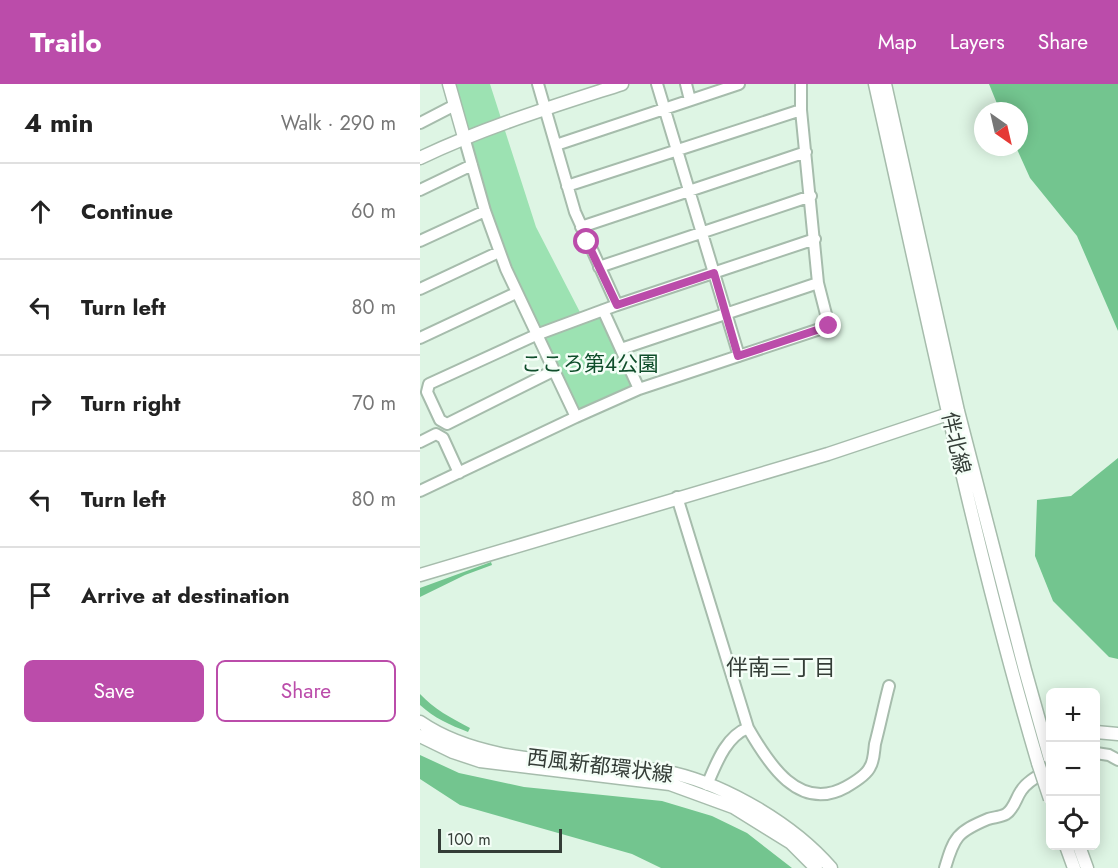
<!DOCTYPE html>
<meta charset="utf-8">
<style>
body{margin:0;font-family:Jost,"Noto Sans JP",sans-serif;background:#f6f6f6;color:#222}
.controls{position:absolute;right:18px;bottom:18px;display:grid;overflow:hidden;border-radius:9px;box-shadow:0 3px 15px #0003}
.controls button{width:54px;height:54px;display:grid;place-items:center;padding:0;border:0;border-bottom:2px solid #e0e0e0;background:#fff;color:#222;font:30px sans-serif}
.compass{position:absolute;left:554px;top:18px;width:54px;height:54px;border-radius:50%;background:#fff;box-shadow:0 3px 15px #0003;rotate:146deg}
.scale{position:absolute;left:18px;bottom:15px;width:124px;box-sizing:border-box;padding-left:6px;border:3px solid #343d37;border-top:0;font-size:16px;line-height:21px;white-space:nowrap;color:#343d37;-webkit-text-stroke:4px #f4fef7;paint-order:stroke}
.stop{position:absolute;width:18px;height:18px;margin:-14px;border:4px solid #bb4caa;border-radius:50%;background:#fff}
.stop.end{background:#bb4caa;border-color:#fff;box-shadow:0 2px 6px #0008}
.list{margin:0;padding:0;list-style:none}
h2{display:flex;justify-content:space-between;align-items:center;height:78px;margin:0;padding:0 24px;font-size:26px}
h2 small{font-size:20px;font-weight:400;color:#767676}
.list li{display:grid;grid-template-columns:39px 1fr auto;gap:18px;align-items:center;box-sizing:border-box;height:96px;padding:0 24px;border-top:2px solid #e0e0e0}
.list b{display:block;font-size:22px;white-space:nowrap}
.list em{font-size:20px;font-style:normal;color:#767676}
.actions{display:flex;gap:12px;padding:18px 24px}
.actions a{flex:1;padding:14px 0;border:2px solid #bb4caa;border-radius:9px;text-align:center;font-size:21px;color:#bb4caa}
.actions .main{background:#bb4caa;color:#fff}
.icon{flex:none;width:33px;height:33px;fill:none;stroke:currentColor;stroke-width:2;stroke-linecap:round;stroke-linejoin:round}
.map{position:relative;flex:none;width:698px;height:784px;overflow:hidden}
header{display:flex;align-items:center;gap:36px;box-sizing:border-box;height:84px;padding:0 30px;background:#bb4caa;color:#fff}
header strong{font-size:28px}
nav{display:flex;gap:33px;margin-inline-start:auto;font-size:21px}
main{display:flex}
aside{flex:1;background:#fff}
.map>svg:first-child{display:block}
.green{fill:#9ce2b2}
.forest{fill:#73c58f}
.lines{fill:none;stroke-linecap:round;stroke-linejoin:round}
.minor-casing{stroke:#a6bcac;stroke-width:14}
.tertiary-casing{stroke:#a6bcac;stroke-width:15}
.minor{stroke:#fff;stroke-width:10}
.tertiary{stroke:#fff;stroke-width:12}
.tertiary-bridge-casing{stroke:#a6bcac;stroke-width:15;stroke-linecap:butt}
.tertiary-bridge{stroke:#fff;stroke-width:12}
.route{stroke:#bb4caa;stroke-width:8}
.labels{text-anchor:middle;stroke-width:5;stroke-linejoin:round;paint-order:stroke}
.park-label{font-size:21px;fill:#0f4e2b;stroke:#f4fef7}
.street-label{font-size:21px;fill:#343d37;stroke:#f4fef7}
.neighbourhood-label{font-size:22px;fill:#343d37;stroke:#f4fef7}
</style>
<header>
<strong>Trailo</strong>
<nav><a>Map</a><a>Layers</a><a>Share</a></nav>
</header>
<main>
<aside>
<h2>4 min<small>Walk · 290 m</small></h2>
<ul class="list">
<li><svg class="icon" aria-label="ahead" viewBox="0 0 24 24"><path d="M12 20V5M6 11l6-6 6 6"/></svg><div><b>Continue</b></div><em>60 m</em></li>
<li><svg class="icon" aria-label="left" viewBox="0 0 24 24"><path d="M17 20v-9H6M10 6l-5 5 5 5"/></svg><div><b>Turn left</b></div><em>80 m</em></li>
<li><svg class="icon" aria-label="right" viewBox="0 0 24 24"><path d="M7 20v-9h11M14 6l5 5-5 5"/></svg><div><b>Turn right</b></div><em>70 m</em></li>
<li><svg class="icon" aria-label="left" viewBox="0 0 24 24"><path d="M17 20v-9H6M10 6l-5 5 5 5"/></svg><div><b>Turn left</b></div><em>80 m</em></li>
<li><svg class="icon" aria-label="arrive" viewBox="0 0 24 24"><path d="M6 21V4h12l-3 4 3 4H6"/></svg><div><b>Arrive at destination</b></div></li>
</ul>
<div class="actions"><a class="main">Save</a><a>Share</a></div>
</aside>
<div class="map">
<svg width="698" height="784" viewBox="0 0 698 784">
<rect width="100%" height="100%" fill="#def5e4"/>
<path class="green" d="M29,0H70L116,143L163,234L116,251L75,156Z
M176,232L182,233L214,297L212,303L161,327L155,325L124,260L126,254Z"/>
<path class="forest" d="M569,0H698V247L657,152L610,94L596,63H599V27H580Z
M698,374V575L689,573L633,517L615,472L617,416L651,412Z
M71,478L72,481L45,491L0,513V504Z
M0,610C14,625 31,634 50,644L48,648C30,641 14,634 0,621Z
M0,671L39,689L104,703L242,717L292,732L327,749L372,784H241L212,770L40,721L0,695Z"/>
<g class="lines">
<defs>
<path id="minor" d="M118,0L155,128L197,221
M237,0L319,272
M266,0L270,16
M0,39L35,21
M136,61L319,0
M147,102L381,26
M0,106L52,81
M161,143L386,68
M0,157L65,127
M179,183L391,112
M0,205L79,168
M183,226L219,305
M0,254L96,209
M201,265L398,199
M133,287L27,340L20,336L7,308L9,300L116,251L197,221L395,155
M156,333L219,305L409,242L398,199L381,26V0
M0,358L16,350L23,354L39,389
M0,407L156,333L86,185L65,127L44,53
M257,413L328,644C348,679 379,729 426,703C433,699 447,690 450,683C454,677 454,667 455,660C460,641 464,621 469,602
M676,669L689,671L698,676
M287,701C296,680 306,652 328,644
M525,784C534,753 537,748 568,735C574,733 581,733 586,730C594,725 596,714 601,707C607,697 620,691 630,685"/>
<path id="tertiary" d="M29,0L44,53
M455,0C506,227 552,456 618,679
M465,0L538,327L605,586L630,675
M0,74C65,43 134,22 202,0
M0,491L408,370L534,328
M0,638C58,678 139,677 207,684C222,685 238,685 253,689C308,702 374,741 411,784
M676,648L698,650
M0,652L33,668L60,677L250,700L313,723L371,759L396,784
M646,762L654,784
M659,762L667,784"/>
</defs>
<use href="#minor" class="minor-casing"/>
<use href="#tertiary" class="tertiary-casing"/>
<use href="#minor" class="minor"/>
<use href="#tertiary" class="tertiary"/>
<defs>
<path id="tertiary-bridge" d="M618,679L630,715"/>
</defs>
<use href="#tertiary-bridge" class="tertiary-bridge-casing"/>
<use href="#tertiary-bridge" class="tertiary-bridge"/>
</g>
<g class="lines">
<path class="route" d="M167,158L197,221L294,189L318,272L409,242"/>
</g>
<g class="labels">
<g class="park-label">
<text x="170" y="287">こころ第４公園</text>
</g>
<g class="street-label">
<text transform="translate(536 359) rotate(77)" y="7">伴北線</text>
<text transform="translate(180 682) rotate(7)" y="7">西風新都環状線</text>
</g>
<g class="neighbourhood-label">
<text x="361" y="591">伴南三丁目</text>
</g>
</g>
</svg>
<div class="controls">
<button>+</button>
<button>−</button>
<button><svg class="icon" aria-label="locate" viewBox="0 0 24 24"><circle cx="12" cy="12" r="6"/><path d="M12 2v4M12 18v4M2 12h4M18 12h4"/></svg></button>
</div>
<svg class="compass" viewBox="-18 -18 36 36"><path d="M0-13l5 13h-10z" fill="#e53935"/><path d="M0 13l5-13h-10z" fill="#767676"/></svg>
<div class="scale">100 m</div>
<div class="stop" style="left:167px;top:158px"></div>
<div class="stop end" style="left:409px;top:242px"></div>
</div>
</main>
